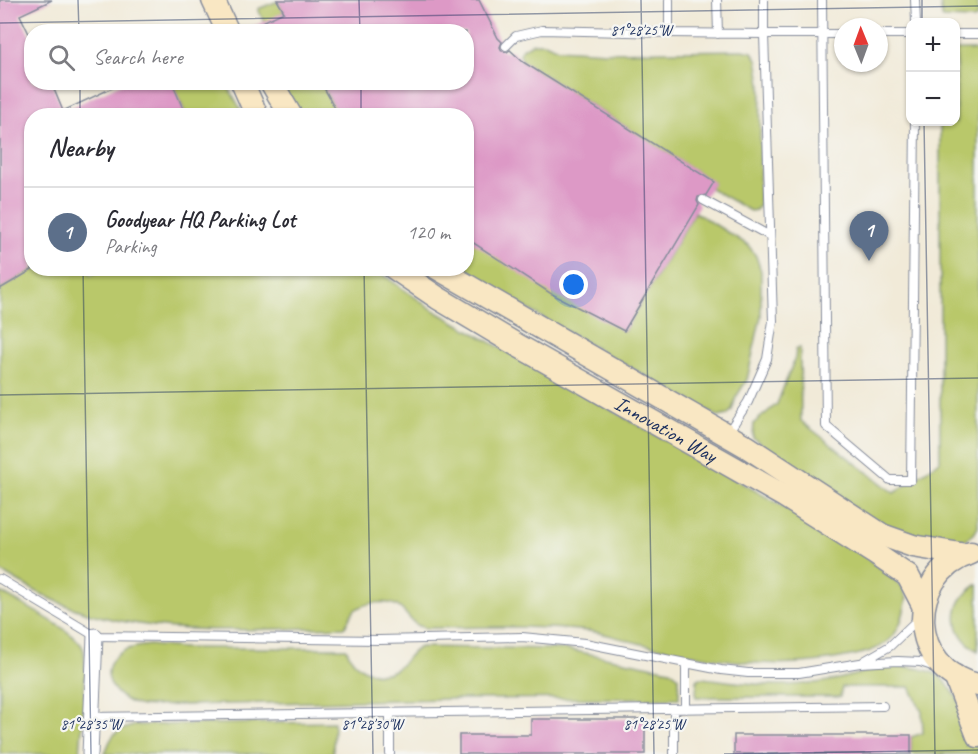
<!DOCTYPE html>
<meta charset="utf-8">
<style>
body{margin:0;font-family:Caveat,sans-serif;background:#f2f2f3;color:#2b2b33}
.controls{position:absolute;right:18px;top:18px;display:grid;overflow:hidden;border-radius:12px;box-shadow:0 2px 4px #0004}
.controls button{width:54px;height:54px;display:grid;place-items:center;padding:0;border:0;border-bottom:2px solid #e1e1e2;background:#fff;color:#2b2b33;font:30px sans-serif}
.compass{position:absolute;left:834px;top:18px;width:54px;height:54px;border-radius:50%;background:#fff;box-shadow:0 2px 4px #0004;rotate:359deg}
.you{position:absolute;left:574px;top:285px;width:21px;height:21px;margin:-15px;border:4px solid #fff;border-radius:50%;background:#1a73e8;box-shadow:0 0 0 9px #1a73e833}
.badge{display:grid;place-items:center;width:39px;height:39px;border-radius:50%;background:#c8321e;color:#fff;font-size:20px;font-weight:700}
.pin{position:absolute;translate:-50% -50px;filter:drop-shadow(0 2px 3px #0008)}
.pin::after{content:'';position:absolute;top:32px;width:21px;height:18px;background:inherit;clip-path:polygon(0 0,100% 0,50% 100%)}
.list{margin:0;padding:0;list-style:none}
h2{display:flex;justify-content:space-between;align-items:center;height:78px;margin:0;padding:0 24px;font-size:26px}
h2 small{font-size:20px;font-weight:400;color:#7c7c81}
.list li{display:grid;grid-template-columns:39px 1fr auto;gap:18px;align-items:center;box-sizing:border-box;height:90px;padding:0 24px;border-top:2px solid #e1e1e2}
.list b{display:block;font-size:22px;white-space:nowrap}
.list p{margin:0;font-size:20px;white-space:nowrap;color:#7c7c81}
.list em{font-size:20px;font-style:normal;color:#7c7c81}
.icon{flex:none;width:33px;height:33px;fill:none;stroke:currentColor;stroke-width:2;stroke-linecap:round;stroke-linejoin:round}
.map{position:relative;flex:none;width:978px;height:754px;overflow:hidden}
.search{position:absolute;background:#fff;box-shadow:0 2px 4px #0004;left:24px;top:24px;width:450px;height:66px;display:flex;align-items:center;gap:15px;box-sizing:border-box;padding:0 21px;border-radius:24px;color:#7c7c81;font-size:22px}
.panel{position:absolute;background:#fff;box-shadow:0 2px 4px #0004;left:24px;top:108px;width:450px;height:168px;border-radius:24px}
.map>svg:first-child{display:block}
.green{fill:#b9c86a;stroke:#6a7c64;stroke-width:1.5}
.building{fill:#dd99c6}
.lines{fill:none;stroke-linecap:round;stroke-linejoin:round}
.service-casing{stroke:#868c9b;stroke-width:10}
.minor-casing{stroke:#868c9b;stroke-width:17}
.secondary-casing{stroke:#868c9b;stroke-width:25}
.service{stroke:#fff;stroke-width:8}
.minor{stroke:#fff;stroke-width:15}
.secondary{stroke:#f9e7c3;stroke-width:22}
.ticks{fill:none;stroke:#1b2f5e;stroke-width:1.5;stroke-opacity:0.45}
.labels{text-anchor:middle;stroke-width:4.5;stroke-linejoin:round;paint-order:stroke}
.street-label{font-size:21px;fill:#1b2f5e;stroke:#f6f6f2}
.ticks-label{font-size:15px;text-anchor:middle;fill:#1b2f5e;stroke:#f6f6f2;stroke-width:4.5;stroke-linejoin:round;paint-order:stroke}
</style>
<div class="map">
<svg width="978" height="754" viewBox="0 0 978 754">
<rect width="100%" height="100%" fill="#f6f6f2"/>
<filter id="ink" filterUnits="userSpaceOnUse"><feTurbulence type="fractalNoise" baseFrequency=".0167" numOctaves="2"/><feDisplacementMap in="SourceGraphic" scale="12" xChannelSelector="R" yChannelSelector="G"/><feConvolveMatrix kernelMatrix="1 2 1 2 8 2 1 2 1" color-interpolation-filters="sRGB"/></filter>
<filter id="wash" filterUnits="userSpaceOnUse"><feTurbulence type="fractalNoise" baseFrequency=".008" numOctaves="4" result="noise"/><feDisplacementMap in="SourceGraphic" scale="24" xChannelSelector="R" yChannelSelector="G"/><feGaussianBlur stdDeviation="1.35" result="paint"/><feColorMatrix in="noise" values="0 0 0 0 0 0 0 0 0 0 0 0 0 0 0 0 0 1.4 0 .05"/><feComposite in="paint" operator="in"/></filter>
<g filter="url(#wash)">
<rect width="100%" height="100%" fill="#f1ead8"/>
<path class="green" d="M940,0H978V16L974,19L943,18L942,17Z
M278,1L294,31H268L258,9Z
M532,43H545L558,49L606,52L743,50L752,52L757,59L761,83L759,206L756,210L750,211L710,188L713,182L523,62L520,55L521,50Z
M956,50H973L978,52V527L974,534L963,541L948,544L890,534L753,438L754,423L777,404L795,358L796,349L800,348L801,421L894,493L940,461V122H956Z
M172,83H226L244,115H186Z
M280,83H321L339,115H299Z
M695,212L748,245L756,256L761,271V316L747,380L736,397L732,410L727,415L719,417L560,328L460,269L466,268L467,235L624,331Z
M107,268H373L435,311L852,545L902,586L907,598C904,610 902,625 893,636C879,652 860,654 840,658C768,672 708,658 638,643C621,639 605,633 589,631C534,625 480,627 425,628C411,625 410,616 400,608C390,599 366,602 355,610C351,614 348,622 345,627C261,629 173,637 91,614C59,605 28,588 0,571V289L30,271L38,269H88L91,275Z
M978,584V651C949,633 949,602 978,584Z
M0,592C19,603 75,630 83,648C89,662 81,735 80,754H0Z
M149,645L183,648H346C353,668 376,681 396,669C405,663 410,652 420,647L565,649L670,670L679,677V698L446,699L143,706C114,702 91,668 125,650C132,647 141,646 149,645Z
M902,666C912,668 925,669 934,673C954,683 977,732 978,754H911V737L923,733L922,712L910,687H842L840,697H696V696L697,679L700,678C716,679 730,682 746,683C767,686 795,685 816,683C845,680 873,667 902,666Z
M334,722L333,754H105C112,732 115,731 136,725Z"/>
<g id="blocks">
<path class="building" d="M0,0H52L20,15L32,40V82H51L63,111L125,82H172L186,116H32V270L0,289Z
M277,0H479L498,38L502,42L500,47L502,51L507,52L510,50L523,62L714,182L706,195L698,197L697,201L699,205L624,331L550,293L466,238V116H339L321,82H466V32H294L292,28L283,32H241L284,12Z
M531,719H645V754H459V735H531Z
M734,735H911V754H734Z"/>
</g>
</g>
<g filter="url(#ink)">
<use href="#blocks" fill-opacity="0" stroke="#868c9b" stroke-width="1.5"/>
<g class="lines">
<defs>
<path id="service" d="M669,0V33L764,34V0
M717,0L718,34
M822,0L826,426L890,480H911L915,122
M915,0L916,22
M879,34H910
M956,34H978
M506,46L516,36L542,30L669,33
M703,200L770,236
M727,434L748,402L767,359L773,321L764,34H843
M0,579L95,636L379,640L522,637L585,643L721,670L748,673H799L860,663L898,661L920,662L935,667
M864,661L890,646L918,619
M674,709V754
M686,709V663
M390,713V754
M92,717L883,706"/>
<path id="minor" d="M90,754L95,636"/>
<g id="secondary">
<path d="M213,0L228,32"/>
<path d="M242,82L257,116"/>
<path d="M271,82L291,116"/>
<path id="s1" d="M394,268L438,298L517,345L784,496L874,553L908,576L923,605"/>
<path d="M437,268L746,446L882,535L913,546L966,555"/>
<path d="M971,553C904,575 908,672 978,685"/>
<path d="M955,676L978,736"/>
</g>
</defs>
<use href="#service" class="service-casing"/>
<use href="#minor" class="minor-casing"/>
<use href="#secondary" class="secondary-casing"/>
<use href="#service" class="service"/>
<use href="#minor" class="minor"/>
<use href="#secondary" class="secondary"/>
</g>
</g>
<path class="ticks" d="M78,0L79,32M359,0L360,32M641,0L654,754M922,0V22M0,23L978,6M80,82V116M361,82V116M924,122L935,754M83,268L91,754M364,268L373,754M0,395L978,378M724,754L978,750"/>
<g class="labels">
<g class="street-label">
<text dy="7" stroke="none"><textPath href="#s1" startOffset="316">Innovation Way</textPath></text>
</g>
</g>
<g class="ticks-label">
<text x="641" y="35">81°28'25"W</text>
<text x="91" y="729">81°28'35"W</text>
<text x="372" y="729">81°28'30"W</text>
<text x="654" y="729">81°28'25"W</text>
</g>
</svg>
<div class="controls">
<button>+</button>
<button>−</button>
</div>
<svg class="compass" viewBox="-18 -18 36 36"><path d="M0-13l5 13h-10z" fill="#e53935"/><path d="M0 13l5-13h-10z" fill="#7c7c81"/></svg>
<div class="you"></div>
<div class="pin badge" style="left:869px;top:261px;background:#5c6f8a">1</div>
<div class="search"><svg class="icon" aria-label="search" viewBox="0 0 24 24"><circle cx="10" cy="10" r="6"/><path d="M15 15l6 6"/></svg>Search here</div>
<section class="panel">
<h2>Nearby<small></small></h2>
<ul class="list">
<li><span class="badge" style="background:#5c6f8a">1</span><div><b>Goodyear HQ Parking Lot</b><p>Parking</p></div><em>120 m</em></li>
</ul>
</section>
</div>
